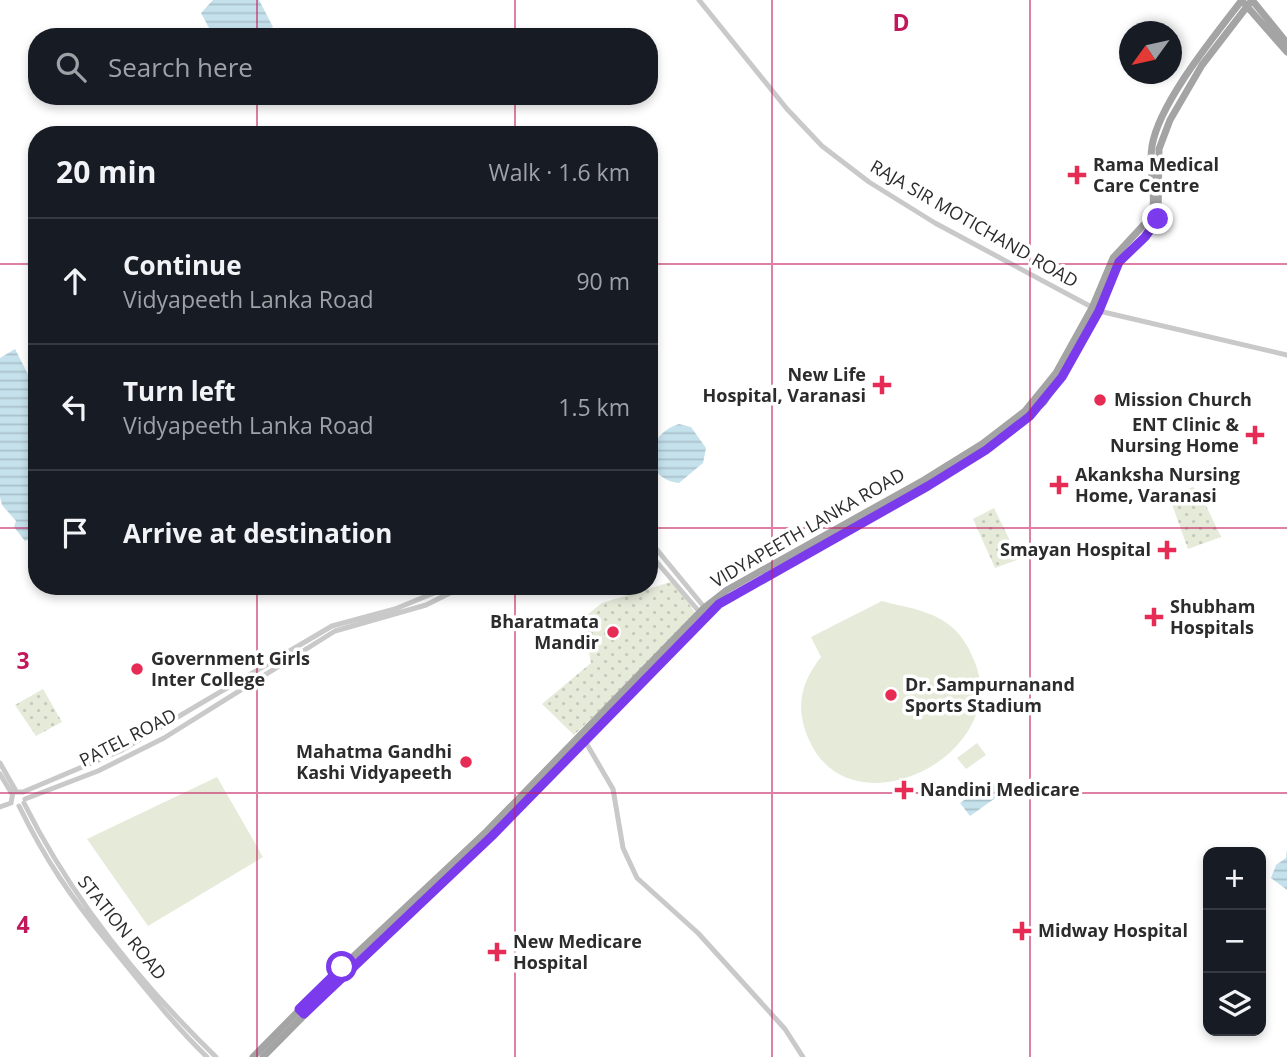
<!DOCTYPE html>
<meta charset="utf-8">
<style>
body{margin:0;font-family:"Open Sans",sans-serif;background:#20242c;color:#f1f3f6}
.controls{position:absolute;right:21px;bottom:21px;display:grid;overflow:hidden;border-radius:14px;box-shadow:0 4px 10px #0003}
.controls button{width:63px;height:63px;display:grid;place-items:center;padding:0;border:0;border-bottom:2px solid #363941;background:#171b24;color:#f1f3f6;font:35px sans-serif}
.compass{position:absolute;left:1119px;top:21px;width:63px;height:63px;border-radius:50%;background:#171b24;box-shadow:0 4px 10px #0003;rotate:237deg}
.stop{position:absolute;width:21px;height:21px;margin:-16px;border:5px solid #7c3aed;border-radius:50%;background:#fff}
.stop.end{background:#7c3aed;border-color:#fff;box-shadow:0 2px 7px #0008}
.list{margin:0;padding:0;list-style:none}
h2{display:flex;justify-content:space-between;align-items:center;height:91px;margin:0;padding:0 28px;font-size:30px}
h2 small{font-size:23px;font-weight:400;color:#9ea1a6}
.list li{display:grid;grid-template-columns:46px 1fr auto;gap:21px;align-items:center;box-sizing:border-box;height:126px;padding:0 28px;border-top:2px solid #363941}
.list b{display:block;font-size:26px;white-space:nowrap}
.list p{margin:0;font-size:23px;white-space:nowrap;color:#9ea1a6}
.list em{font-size:23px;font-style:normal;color:#9ea1a6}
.icon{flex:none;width:38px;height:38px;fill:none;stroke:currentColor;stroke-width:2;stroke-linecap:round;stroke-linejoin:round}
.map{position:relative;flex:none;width:1287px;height:1057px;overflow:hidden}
.search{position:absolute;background:#171b24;box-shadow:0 4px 10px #0003;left:28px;top:28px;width:630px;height:77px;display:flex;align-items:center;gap:18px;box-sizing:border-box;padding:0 24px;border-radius:28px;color:#9ea1a6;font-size:26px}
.panel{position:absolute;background:#171b24;box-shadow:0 4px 10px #0003;left:28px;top:126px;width:630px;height:469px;border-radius:28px}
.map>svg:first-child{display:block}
.green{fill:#e5ead9}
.park{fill:url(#park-dots)}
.water{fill:url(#water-rules)}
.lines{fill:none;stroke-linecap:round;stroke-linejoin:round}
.minor{stroke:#c9c9c9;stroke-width:5}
.major{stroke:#a4a4a4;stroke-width:7}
.route{stroke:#7c3aed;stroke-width:9}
.grid{fill:none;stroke:#c2185b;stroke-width:2;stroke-opacity:0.55}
.poi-dot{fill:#e62c54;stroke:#fff;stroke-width:2.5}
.labels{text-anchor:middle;stroke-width:7;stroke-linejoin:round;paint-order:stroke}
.poi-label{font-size:18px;font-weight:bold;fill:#2c2c2c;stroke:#fff;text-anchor:start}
.street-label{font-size:18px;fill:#2c2c2c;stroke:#fff}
.grid-label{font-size:23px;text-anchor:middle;font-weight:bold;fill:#c2185b;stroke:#fff;stroke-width:7;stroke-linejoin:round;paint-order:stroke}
</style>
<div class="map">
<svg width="1287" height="1057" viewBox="0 0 1287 1057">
<defs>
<pattern id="park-dots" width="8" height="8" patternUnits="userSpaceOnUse" patternTransform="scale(1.75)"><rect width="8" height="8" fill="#e5ead9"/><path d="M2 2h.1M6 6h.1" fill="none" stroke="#c5c9ba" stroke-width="1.8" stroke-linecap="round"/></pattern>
<pattern id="water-rules" width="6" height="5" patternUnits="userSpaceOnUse" patternTransform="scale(1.75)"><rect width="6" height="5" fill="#c5e1eb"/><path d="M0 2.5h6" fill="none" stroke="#a9c1ca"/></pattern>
</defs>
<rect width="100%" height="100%" fill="#fff"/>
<path class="green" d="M882,601C904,607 930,610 948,624C959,632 968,645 973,658C1017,752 852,837 809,740C795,708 800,684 821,657L811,637Z
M977,743L986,755L966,769L957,758Z
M217,777L263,857L148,926L87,839Z"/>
<path class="park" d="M1193,487L1199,491L1221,537L1188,549L1169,496Z
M994,508L1019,559L995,568L973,519Z
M674,581L697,616L574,735L542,704L591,663L583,618L602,603Z
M43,689L62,722L36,736L15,705Z"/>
<path class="water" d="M213,0H259L273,27L249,37H214L201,13Z
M15,349L37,392V535L25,541L14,527L16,521L2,505L0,497V358Z
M679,424L691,427L706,448L703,463L679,483C643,479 642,436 679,424Z
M991,781L1001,794L970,816L960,803Z
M1287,849V890L1271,878L1276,865L1286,858Z"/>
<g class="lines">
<path class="minor" d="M699,0L787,109L822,146L869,182L935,223L1099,311L1287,355
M649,540L709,613
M649,553L702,615
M585,741L613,789L623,848L637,878L698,933L785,1029L803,1057
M0,763L16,791
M0,774L12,794
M25,799L98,771L164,738L335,631L426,605L464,586
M11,803L13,792H23L120,751L332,626L395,609L451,586
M24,803C71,897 141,984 216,1057
M19,806C46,861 71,897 109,944C141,983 171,1022 207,1057
M0,807L11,803"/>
<path class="major" d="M1252,0L1287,43
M1244,3L1287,52
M253,1057L342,967L487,831L704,608L727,590L924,480L982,444L1025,411L1056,373L1092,308L1113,258L1152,216C1157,193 1148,169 1152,146C1159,103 1215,35 1242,0
M263,1057L347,972L492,836L719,604L986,450L1044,402L1090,328L1119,262L1145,237L1158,219L1159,149L1170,120L1202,65L1252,0"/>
</g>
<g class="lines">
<path class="route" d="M342,967L299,1009L304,1014L492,836L719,604L928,486L986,450L1030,416L1062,377L1099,311L1119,262L1145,237L1158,219"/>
</g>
<path class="grid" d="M257,0V37M515,0V37M772,0V1057M1030,0V1057M257,96V135M515,96V135M0,264H37M649,264H1287M0,528H37M649,528H1287M257,586V1057M515,586V1057M0,793H1287"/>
<g class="poi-dot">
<path d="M1073.5 164.5h7v7h7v7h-7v7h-7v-7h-7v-7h7z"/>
<path d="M878.5 374.5h7v7h7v7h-7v7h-7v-7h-7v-7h7z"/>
<circle cx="1100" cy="400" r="7"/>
<path d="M1251.5 424.5h7v7h7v7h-7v7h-7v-7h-7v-7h7z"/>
<path d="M1055.5 474.5h7v7h7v7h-7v7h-7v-7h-7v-7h7z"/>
<path d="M1163.5 539.5h7v7h7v7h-7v7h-7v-7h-7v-7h7z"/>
<path d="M1150.5 606.5h7v7h7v7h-7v7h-7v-7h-7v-7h7z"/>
<circle cx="613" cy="632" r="7"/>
<circle cx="137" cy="669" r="7"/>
<circle cx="891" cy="695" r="7"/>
<circle cx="466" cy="762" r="7"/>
<path d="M900.5 779.5h7v7h7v7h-7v7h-7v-7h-7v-7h7z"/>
<path d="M1018.5 920.5h7v7h7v7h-7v7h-7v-7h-7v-7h7z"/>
<path d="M493.5 941.5h7v7h7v7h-7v7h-7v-7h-7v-7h7z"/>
</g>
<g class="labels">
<g class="poi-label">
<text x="1093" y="171">Rama Medical<tspan x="1093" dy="21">Care Centre</tspan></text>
<text x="866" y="381" text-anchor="end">New Life<tspan x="866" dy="21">Hospital, Varanasi</tspan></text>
<text x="1114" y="406">Mission Church</text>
<text x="1239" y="431" text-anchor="end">ENT Clinic &amp;<tspan x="1239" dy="21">Nursing Home</tspan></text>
<text x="1075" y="481">Akanksha Nursing<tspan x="1075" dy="21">Home, Varanasi</tspan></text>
<text x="1151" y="556" text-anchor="end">Smayan Hospital</text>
<text x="1170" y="613">Shubham<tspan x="1170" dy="21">Hospitals</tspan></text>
<text x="599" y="628" text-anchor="end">Bharatmata<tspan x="599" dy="21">Mandir</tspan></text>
<text x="151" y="665">Government Girls<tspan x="151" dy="21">Inter College</tspan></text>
<text x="905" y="691">Dr. Sampurnanand<tspan x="905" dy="21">Sports Stadium</tspan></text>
<text x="452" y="758" text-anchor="end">Mahatma Gandhi<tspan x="452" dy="21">Kashi Vidyapeeth</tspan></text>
<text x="920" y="796">Nandini Medicare</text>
<text x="1038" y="937">Midway Hospital</text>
<text x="513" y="948">New Medicare<tspan x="513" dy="21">Hospital</tspan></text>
</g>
<g class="street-label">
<text transform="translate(974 224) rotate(30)" y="6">RAJA SIR MOTICHAND ROAD</text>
<text transform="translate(808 528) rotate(-30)" y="6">VIDYAPEETH LANKA ROAD</text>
<text transform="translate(128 738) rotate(-27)" y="6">PATEL ROAD</text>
<text transform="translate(122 928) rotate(51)" y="6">STATION ROAD</text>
</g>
</g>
<g class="grid-label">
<text x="901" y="31">D</text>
<text x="23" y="669">3</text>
<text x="23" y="933">4</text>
</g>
</svg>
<div class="controls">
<button>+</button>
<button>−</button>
<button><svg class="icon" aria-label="layers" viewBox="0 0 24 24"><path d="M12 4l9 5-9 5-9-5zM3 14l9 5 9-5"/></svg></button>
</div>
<svg class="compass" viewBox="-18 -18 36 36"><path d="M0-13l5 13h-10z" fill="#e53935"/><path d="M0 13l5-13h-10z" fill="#9ea1a6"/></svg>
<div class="stop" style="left:342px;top:967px"></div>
<div class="stop end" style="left:1158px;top:219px"></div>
<div class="search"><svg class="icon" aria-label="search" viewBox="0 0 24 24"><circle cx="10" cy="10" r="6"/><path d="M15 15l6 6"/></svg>Search here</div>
<section class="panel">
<h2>20 min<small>Walk · 1.6 km</small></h2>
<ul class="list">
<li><svg class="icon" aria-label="ahead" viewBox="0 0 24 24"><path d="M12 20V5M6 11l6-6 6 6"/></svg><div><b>Continue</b><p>Vidyapeeth Lanka Road</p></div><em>90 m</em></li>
<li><svg class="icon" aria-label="left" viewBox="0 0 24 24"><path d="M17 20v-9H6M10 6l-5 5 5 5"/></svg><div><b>Turn left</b><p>Vidyapeeth Lanka Road</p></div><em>1.5 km</em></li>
<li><svg class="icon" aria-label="arrive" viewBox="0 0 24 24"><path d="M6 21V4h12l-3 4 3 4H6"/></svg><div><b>Arrive at destination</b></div></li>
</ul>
</section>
</div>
